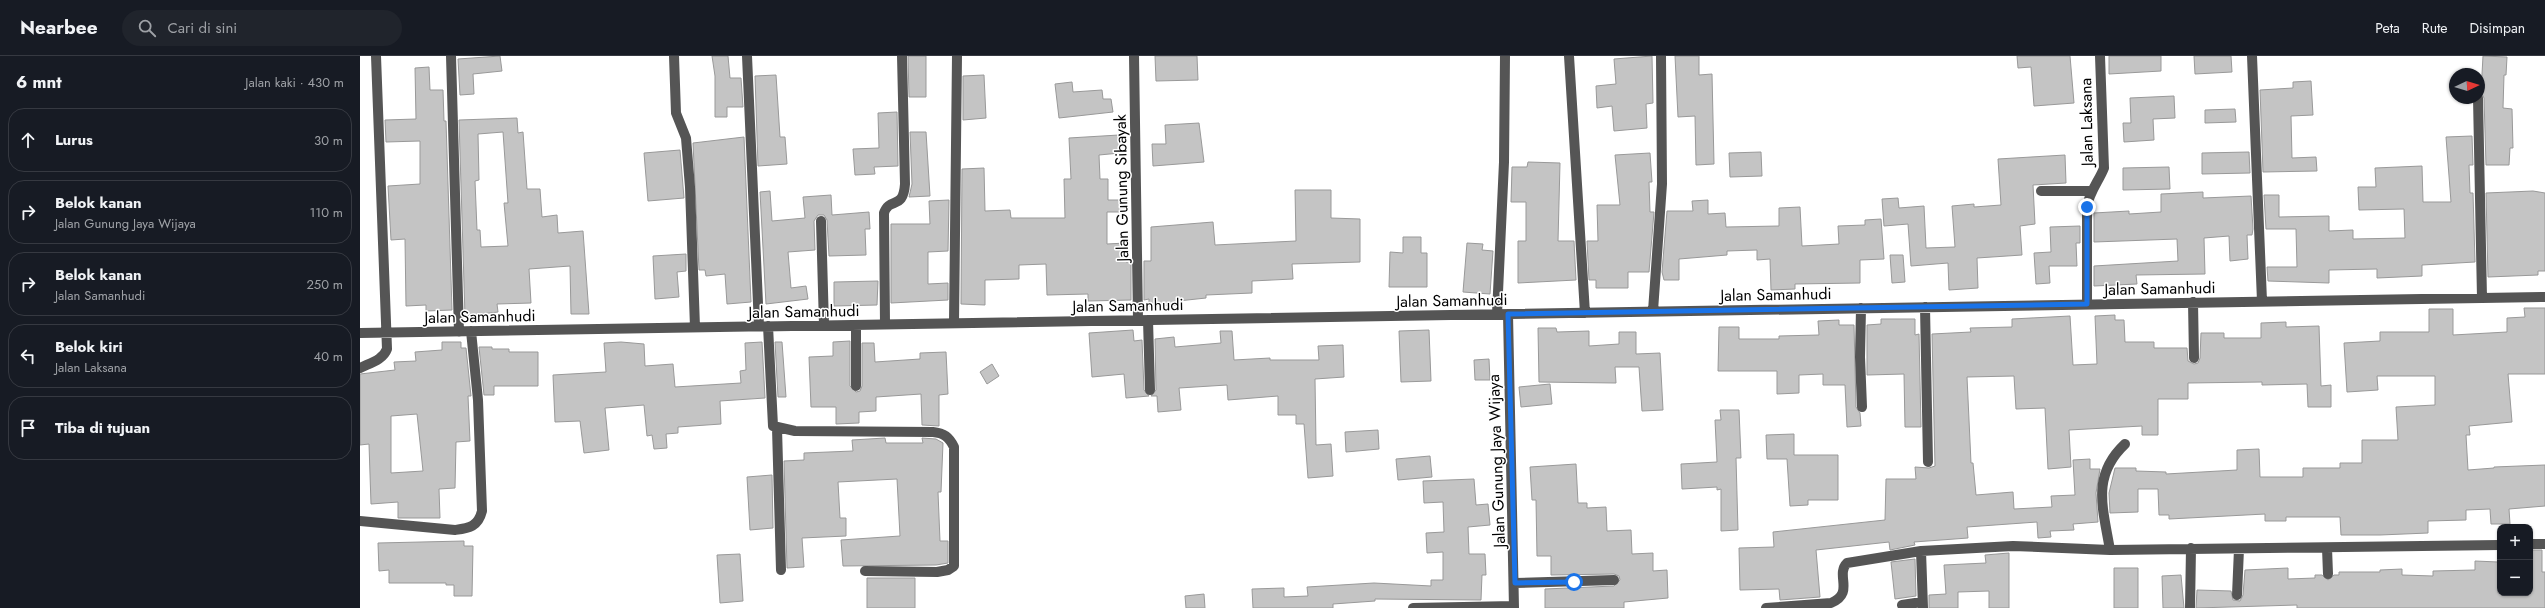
<!DOCTYPE html>
<html lang="id">
<meta charset="utf-8">
<style>
body{margin:0;font-family:Jost,sans-serif;background:#20242c;color:#f1f3f6}
.controls{position:absolute;right:12px;bottom:12px;display:grid;overflow:hidden;border-radius:8px;box-shadow:0 1px 3px #0004}
.controls button{width:36px;height:36px;display:grid;place-items:center;padding:0;border:0;border-bottom:1px solid #363941;background:#171b24;color:#f1f3f6;font:20px sans-serif}
.compass{position:absolute;left:2089px;top:12px;width:36px;height:36px;border-radius:50%;background:#171b24;box-shadow:0 1px 3px #0004;rotate:86deg}
.stop{position:absolute;width:12px;height:12px;margin:-9px;border:3px solid #1a73e8;border-radius:50%;background:#fff}
.stop.end{background:#1a73e8;border-color:#fff;box-shadow:0 1px 4px #0008}
.list{margin:0;padding:0;list-style:none}
h2{display:flex;justify-content:space-between;align-items:center;height:52px;margin:0;padding:0 16px;font-size:17px}
h2 small{font-size:13px;font-weight:400;color:#9ea1a6}
.list li{display:grid;grid-template-columns:26px 1fr auto;gap:12px;align-items:center;box-sizing:border-box;height:64px;margin:0 8px 8px;padding:0 8px;border:1px solid #363941;border-radius:16px}
.list b{display:block;font-size:15px;white-space:nowrap}
.list p{margin:0;font-size:13px;white-space:nowrap;color:#9ea1a6}
.list em{font-size:13px;font-style:normal;color:#9ea1a6}
.icon{flex:none;width:22px;height:22px;fill:none;stroke:currentColor;stroke-width:2;stroke-linecap:round;stroke-linejoin:round}
.map{position:relative;flex:none;width:2185px;height:552px;overflow:hidden}
header{display:flex;align-items:center;gap:24px;box-sizing:border-box;height:56px;padding:0 20px;background:#171b24;border-bottom:1px solid #363941}
header strong{font-size:19px}
nav{display:flex;gap:22px;margin-inline-start:auto;font-size:14px}
.search{width:280px;height:36px;background:#20242c;display:flex;align-items:center;gap:10px;box-sizing:border-box;padding:0 14px;border-radius:22px;color:#9ea1a6;font-size:15px}
main{display:flex}
aside{flex:1;background:#171b24}
.map>svg:first-child{display:block}
.building{fill:#c4c4c4;stroke:#999;fill-rule:evenodd}
.lines{fill:none;stroke-linecap:round;stroke-linejoin:round}
.minor{stroke:#555;stroke-width:10}
.route{stroke:#1a73e8;stroke-width:5}
.labels{text-anchor:middle;stroke-width:3;stroke-linejoin:round;paint-order:stroke}
.street-label{font-size:16px;fill:#000;stroke:#fff}
</style>
<header>
<strong>Nearbee</strong>
<div class="search"><svg class="icon" aria-label="search" viewBox="0 0 24 24"><circle cx="10" cy="10" r="6"/><path d="M15 15l6 6"/></svg>Cari di sini</div>
<nav><a>Peta</a><a>Rute</a><a>Disimpan</a></nav>
</header>
<main>
<aside>
<h2>6 mnt<small>Jalan kaki · 430 m</small></h2>
<ul class="list">
<li><svg class="icon" aria-label="ahead" viewBox="0 0 24 24"><path d="M12 20V5M6 11l6-6 6 6"/></svg><div><b>Lurus</b></div><em>30 m</em></li>
<li><svg class="icon" aria-label="right" viewBox="0 0 24 24"><path d="M7 20v-9h11M14 6l5 5-5 5"/></svg><div><b>Belok kanan</b><p>Jalan Gunung Jaya Wijaya</p></div><em>110 m</em></li>
<li><svg class="icon" aria-label="right" viewBox="0 0 24 24"><path d="M7 20v-9h11M14 6l5 5-5 5"/></svg><div><b>Belok kanan</b><p>Jalan Samanhudi</p></div><em>250 m</em></li>
<li><svg class="icon" aria-label="left" viewBox="0 0 24 24"><path d="M17 20v-9H6M10 6l-5 5 5 5"/></svg><div><b>Belok kiri</b><p>Jalan Laksana</p></div><em>40 m</em></li>
<li><svg class="icon" aria-label="arrive" viewBox="0 0 24 24"><path d="M6 21V4h12l-3 4 3 4H6"/></svg><div><b>Tiba di tujuan</b></div></li>
</ul>
</aside>
<div class="map">
<svg width="2185" height="552" viewBox="0 0 2185 552">
<rect width="100%" height="100%" fill="#fff"/>
<path class="building" d="M140,0L142,15L113,18L114,38L100,39L98,3Z
M352,0H368L370,22H381L383,51H367V61H355V20Z
M548,0H566V41H549Z
M795,0H837L838,24L796,25Z
M1292,0L1293,47L1286,48L1287,72L1254,75L1252,50L1237,52L1236,30L1256,28L1254,3Z
M1315,0H1339V19L1352,18L1354,108L1336,109L1335,60L1318,61Z
M1657,0H1710L1714,47L1674,50L1671,11L1658,12Z
M1749,0H1801V15L1749,18Z
M1834,0H1871L1872,16L1835,18Z
M2123,0L2147,1L2146,19H2144L2143,52L2152,53L2153,92H2150L2149,109H2126L2124,42L2121,36Z
M69,11L70,34H83L84,65H86L92,254L66,255V249L46,250L45,183L31,184L28,130L60,128V85L26,86L25,64L56,63L55,12Z
M416,19L420,81H425L427,108L398,110L395,20Z
M624,19L626,62L603,64V20Z
M1951,25L1953,59L1931,60L1932,102L1956,101L1957,115L1903,116L1900,34L1933,32V26Z
M712,26L713,36L742,34L743,43H751L753,56L699,62L695,28Z
M1814,40L1815,62L1793,63L1794,84L1764,86L1763,67H1771L1770,42Z
M1875,53L1876,66L1845,67V54Z
M537,56L538,110L514,111L515,118L495,119L493,93L519,92L518,57Z
M157,62L158,77L163,76L167,133H180L182,161L197,159L198,177L223,175L229,258H211L210,210L169,213L171,247L137,248L138,256L105,260L99,64ZM143,76L148,147H144L148,190L121,191L120,174H117L115,125L119,124L118,78Z
M839,67L844,106L793,110L792,88H806L805,69Z
M550,76H566L570,140L549,141L552,128Z
M759,79L760,97L739,99L740,123H748V144H767V156H747V188L766,187V206H771V244L728,245V238L687,239L686,208L659,209V223L625,224V249L601,248L602,113L624,112L625,155L650,154L651,162H705L704,123H711L709,82Z
M2112,80L2113,109H2109L2110,137H2113L2115,206L2062,209V220L2017,222V213L1969,214V227L1908,225L1907,211H1937L1936,173H1906L1904,139H1919V161L1969,160V175L1993,174V183L2045,182L2044,153L1999,154L1998,131H2016L2015,112L2062,110L2063,146H2091L2086,81Z
M384,81L391,246L367,248L365,218L346,220L345,214H339L333,87Z
M320,94L324,142L288,145L284,97Z
M1401,96L1402,120L1370,121L1369,97Z
M1889,96L1890,117L1842,118V97Z
M1290,97L1292,126H1289L1290,156H1294L1289,216H1268V232H1236V224H1229L1227,185H1238L1237,149H1260L1255,99Z
M1705,99L1706,127L1673,129L1675,168L1660,170L1662,199L1617,202L1618,232L1589,234L1588,207L1551,210L1548,168L1524,170L1522,143L1538,142L1539,152L1564,150L1566,192L1595,191L1592,150L1614,148V151L1641,149L1638,103Z
M1168,106L1200,107L1198,185H1214L1216,224L1158,227V185H1166V146H1151L1152,111H1167Z
M1809,111L1810,133L1763,134V112Z
M935,134H971V162L1000,163V206L932,208L933,223L892,225V237L846,239V242L818,245V249L789,250V243L784,244V205H791V171L853,166L855,189L936,185Z
M410,135L412,165L445,162L443,141L471,139L472,159L509,156L510,173H505L506,199L469,200L467,164L464,159H458L454,165L455,194L428,196L431,232L446,230L448,243L406,248L400,136Z
M2173,135L2185,137V215H2178V219L2128,221L2126,137Z
M1843,136V142L1891,140L1893,173L1892,179H1887L1888,203L1870,205L1869,180L1844,182L1845,218L1776,219L1777,228L1734,230V210L1818,205L1817,183L1734,186V157L1769,155V158L1801,156V138Z
M589,144L588,195L568,196V228L588,227V244L531,247V168H570L569,145Z
M1348,144V158L1365,157L1366,171L1419,170V152L1440,151L1442,190L1479,188L1478,170L1505,169V164L1521,163L1524,203L1500,204V227L1435,228V233L1411,234L1410,203L1397,204V194L1367,195V199L1319,203V224H1304L1302,216L1307,155H1333L1332,145Z
M1720,170V187H1716L1717,210H1689L1690,227L1676,228L1674,197L1691,196L1690,171Z
M1043,181H1061V197H1067V231H1029L1030,196L1043,197Z
M1107,187L1123,188L1122,194L1133,195L1130,238L1103,236Z
M326,198V215L317,216L319,241L295,243L293,200Z
M1530,199H1543L1545,226L1532,227Z
M518,225L517,249L474,250V226Z
M2164,252H2185V318H2148L2152,366L2109,370L2110,379H2106L2108,414L2134,412V411L2185,409V450L2149,453L2150,468H2131L2130,453L2106,454V464L2068,465V477L2020,479H1981L1980,461H1926V465H1905V458L1809,463V459H1799L1798,433H1778V456L1750,457L1749,437L1755,412H1776V415L1806,416V418L1877,414V394L1899,393L1900,421H1943V412H1980V407H2002V384H2038L2036,351L2075,349V320H2017L2018,334L1987,336L1984,287L2020,285V276H2069V253H2093V279L2147,276V262L2165,261Z
M1755,259V264H1764L1765,286H1794V292H1827L1828,305L1834,308L1838,307L1840,302L1841,277H1864V282H1901V267L1926,266V271L1959,270L1961,330L1971,329V351H1948L1947,328L1902,329V326L1828,327V343H1798V379H1782V370L1709,374L1711,411L1688,413L1685,352L1656,353L1654,320L1607,321L1611,407H1613L1616,439L1653,436L1654,453L1692,451L1691,440L1715,439L1713,404L1730,403V413H1740L1736,437L1738,466L1713,468L1714,474L1690,475L1691,481L1678,482L1677,466L1607,471L1608,482L1554,486L1555,489L1530,494L1529,486L1456,494L1460,541L1420,544L1419,533L1380,534L1379,492L1414,491L1413,476L1525,464L1526,423H1556L1555,411L1569,412L1575,410L1572,278L1611,276L1610,272L1652,271V263L1710,260L1713,309L1737,308L1735,260Z
M1521,263H1555V279L1559,278L1561,371H1545L1544,318L1507,319V269L1521,268Z
M1479,264V269H1494L1496,351L1500,357L1501,370L1487,371L1485,329H1463V318L1439,319V337L1417,338V315H1358L1359,271H1379V283H1419V280L1459,279L1458,265Z
M1178,272H1196L1197,276L1229,275V290L1259,288V276H1276V298L1300,297L1303,354L1282,355L1279,311H1255L1256,327L1179,326Z
M773,274L774,285L782,284L784,334L789,340L766,342L764,318L732,321L729,277Z
M1069,274L1071,325L1041,326L1039,275Z
M860,275H872L874,304L910,302V304H959L958,290L983,289L984,321L955,323L956,389L971,388L973,420L948,422L944,368H936V359H918V340L868,344L867,329L819,332L821,354L798,356L797,340H791L796,334L795,283L814,281L815,291L861,287Z
M490,285V330L496,336L500,335L502,330V287H514L515,306L560,303V297L586,296L588,338L579,339V370L562,369L561,338L516,341V355L499,356V367L476,368V351H451L449,301L473,300V286Z
M82,286H101V292H106L111,340H108L110,385L96,386L95,432L79,433L80,462H38V446L11,448L9,388L0,389V318L35,314L34,306L56,305L55,296L82,294ZM57,358L63,415L31,417V360Z
M261,286L284,288L285,310L313,308L315,331L381,327L380,315L386,314L385,287L402,286L405,342L360,345L361,368L318,371V377L306,378L307,392L294,393L292,379L287,380L284,349L245,352L249,394L224,397L220,365L195,366L193,319L246,316L244,287Z
M415,286H422L426,341H418Z
M119,291H132V293H149V296H178V330H134V339H124Z
M1129,303L1130,324H1115L1114,304Z
M632,308L639,320L627,328L620,316Z
M1190,328L1192,348L1161,351L1159,331Z
M1360,354H1379L1381,402H1376L1378,474L1361,475V433L1357,434V431L1322,433L1321,408L1357,406L1355,364H1361Z
M1018,374L1019,393L986,396L985,376Z
M1434,378V399H1478V444H1448V449L1430,450L1427,403H1407L1406,379Z
M525,382L526,387H563L562,382L576,383L583,387L581,436H578L580,485H588V507L576,509L483,510L481,484L540,480L537,423L478,426L480,462H486V480L442,482L444,511L427,512L424,405L444,404V397L493,395L492,384Z
M1070,400L1072,421L1038,424L1036,403Z
M1216,408L1218,447H1227V452L1246,451L1247,475L1271,474L1272,498L1293,497V515L1307,514L1308,542L1264,546V552H1185V533L1254,530L1260,524L1259,520L1254,518L1191,519V500H1177L1176,444H1172L1170,411Z
M412,419L413,472L390,474L387,421Z
M1114,423L1116,449L1128,448L1130,469L1108,471L1109,498H1125L1126,519H1122L1121,544L1015,543V545L973,548V552H893L892,533L924,532V541L948,540L947,531L1014,527L1071,530V524H1083V496L1067,497L1066,477L1084,476L1083,446L1064,447L1063,425Z
M104,485V490H113L112,540H94V529H86V527H29V514L19,515L18,487Z
M2170,494H2182V516H2185V552H1937V549L1836,552L1837,534L1871,535L1873,544L1880,545L1883,539L1885,514L1928,512V523L1955,522V519H1962L1968,524L1974,519H1979V516H2020V514L2042,513V519L2073,520V515L2115,514V505L2138,506V537H2170Z
M1649,497V552H1629V535L1598,536V552H1569V539L1586,538L1584,509L1626,507L1625,499Z
M380,498L383,545L360,547L357,499Z
M1555,503L1556,540L1535,543L1531,506Z
M1754,512H1778V552H1754Z
M1821,519L1824,552H1803L1802,520Z
M507,522H555V552H507Z
M844,538L845,552H826L825,540Z"/>
<g class="lines">
<path class="minor" d="M91,0L99,276
M314,0L316,57L326,82L330,131L335,271
M387,0L399,270
M774,0L778,264
M1209,0L1225,257
M1892,0L1902,245
M2118,42L2122,242
M1681,135H1732
M461,165L464,269
M1833,246L1834,302
M1727,248V151C1729,136 1739,125 1744,112L1740,0
M1565,251L1568,406
M1501,252L1500,301L1502,351
M1293,255L1302,128L1301,0
M1137,258L1144,106L1145,0
M1148,258L1154,552
M788,264L790,334
M594,267L597,0
M525,268L524,157C530,140 543,155 545,128L542,0
M496,269V330
M408,270L413,370L435,375L573,376C584,377 589,381 594,391V510L588,514L577,516L505,515
M0,277L2185,241
M0,312C10,307 23,304 27,293L16,0
M417,372L421,514
M0,465L95,474C109,472 118,471 122,455L118,344L111,275
M2170,488H2185
M1967,492L1968,518
M1750,494C1743,452 1731,420 1765,388
M1561,495L1563,552
M1155,527L1254,524
M1877,539L1879,493
M1542,549L1562,546
M1053,552L1154,550
M1406,552L1471,547C1495,537 1475,519 1487,507L1561,495L1653,490L1750,494L2140,489
M1830,552L1831,492"/>
</g>
<g class="lines">
<path class="route" d="M1214,526L1155,527L1148,258L1727,248V151"/>
</g>
<g class="labels">
<g class="street-label">
<text transform="translate(1726 66) rotate(-91)" y="6">Jalan Laksana</text>
<text transform="translate(761 132) rotate(-91)" y="6">Jalan Gunung Sibayak</text>
<text transform="translate(1800 232) rotate(-1)" y="6">Jalan Samanhudi</text>
<text transform="translate(1416 238) rotate(-1)" y="6">Jalan Samanhudi</text>
<text transform="translate(1092 244) rotate(-1)" y="6">Jalan Samanhudi</text>
<text transform="translate(768 249) rotate(-1)" y="6">Jalan Samanhudi</text>
<text transform="translate(444 255) rotate(-1)" y="6">Jalan Samanhudi</text>
<text transform="translate(120 260) rotate(-1)" y="6">Jalan Samanhudi</text>
<text transform="translate(1136 405) rotate(-92)" y="6">Jalan Gunung Jaya Wijaya</text>
</g>
</g>
</svg>
<div class="controls">
<button>+</button>
<button>−</button>
</div>
<svg class="compass" viewBox="-18 -18 36 36"><path d="M0-13l5 13h-10z" fill="#e53935"/><path d="M0 13l5-13h-10z" fill="#9ea1a6"/></svg>
<div class="stop" style="left:1214px;top:526px"></div>
<div class="stop end" style="left:1727px;top:151px"></div>
</div>
</main>
